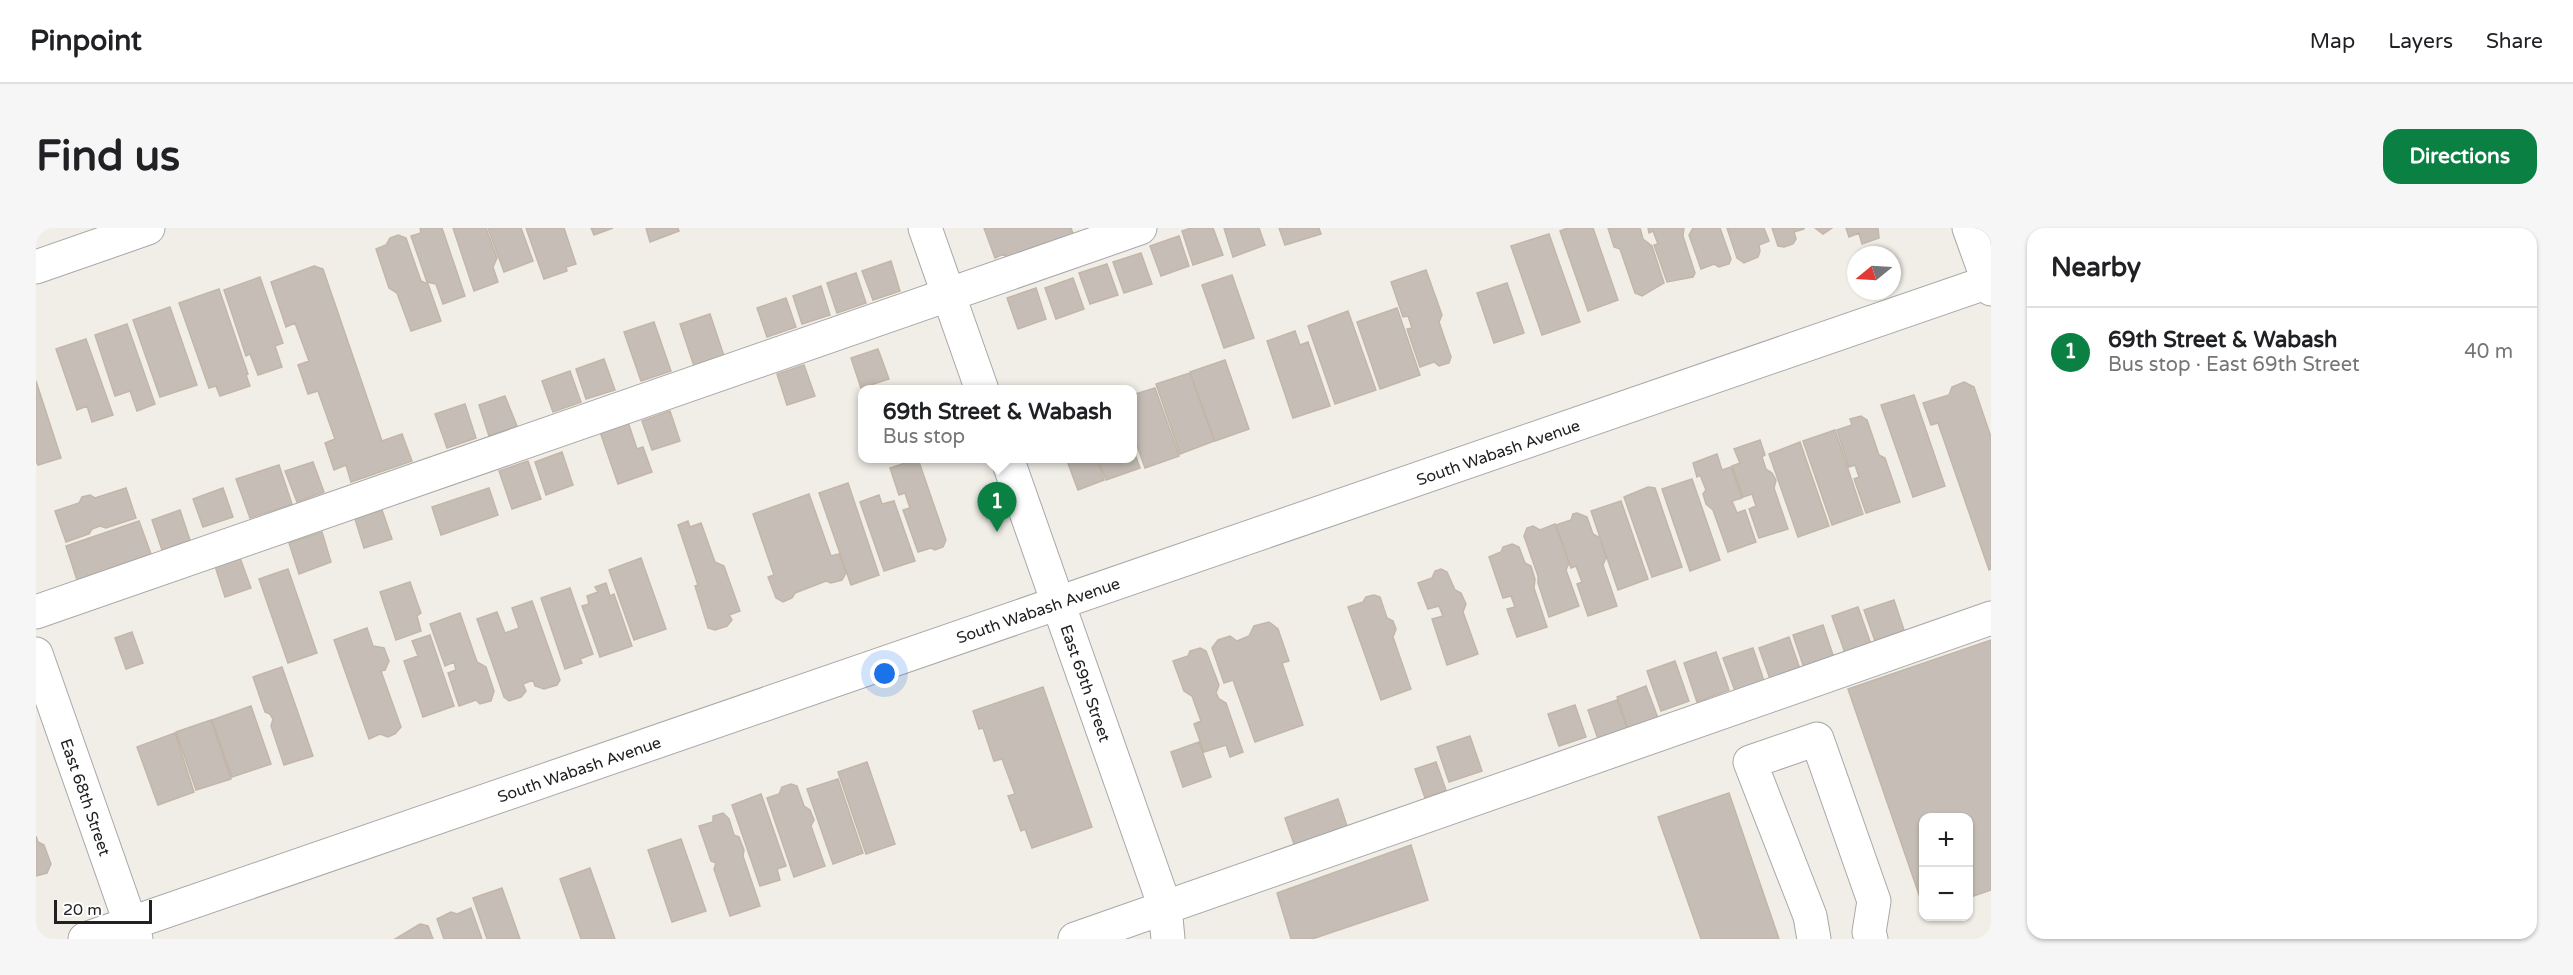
<!DOCTYPE html>
<meta charset="utf-8">
<style>
body{margin:0;font-family:"Varela Round",sans-serif;background:#f6f6f6;color:#202124}
.controls{position:absolute;right:18px;bottom:18px;display:grid;overflow:hidden;border-radius:12px;box-shadow:0 2px 4px #0004}
.controls button{width:54px;height:54px;display:grid;place-items:center;padding:0;border:0;border-bottom:2px solid #e0e0e0;background:#fff;color:#202124;font:30px sans-serif}
.compass{position:absolute;left:1811px;top:18px;width:54px;height:54px;border-radius:50%;background:#fff;box-shadow:0 2px 4px #0004;rotate:252deg}
.scale{position:absolute;left:18px;bottom:15px;width:98px;box-sizing:border-box;padding-left:6px;border:3px solid #212121;border-top:0;font-size:16px;line-height:21px;white-space:nowrap;color:#212121;-webkit-text-stroke:4px #fff;paint-order:stroke}
.you{position:absolute;left:849px;top:446px;width:21px;height:21px;margin:-15px;border:4px solid #fff;border-radius:50%;background:#1a73e8;box-shadow:0 0 0 9px #1a73e833}
.badge{display:grid;place-items:center;width:39px;height:39px;border-radius:50%;background:#0b8043;color:#fff;font-size:20px;font-weight:700}
.pin{position:absolute;translate:-50% -50px;filter:drop-shadow(0 2px 3px #0008)}
.pin::after{content:'';position:absolute;top:32px;width:21px;height:18px;background:inherit;clip-path:polygon(0 0,100% 0,50% 100%)}
.popup{position:absolute;left:822px;top:157px;width:279px;height:78px;box-sizing:border-box;display:grid;place-content:center;border-radius:12px;background:#fff;filter:drop-shadow(0 2px 4px #0005);font-size:20px;white-space:nowrap;color:#757577}
.popup b{font-size:22px;color:#202124}
.popup::after{content:'';position:absolute;left:50%;top:100%;margin-left:-12px;border:12px solid transparent;border-top-color:#fff}
.list{margin:0;padding:0;list-style:none}
h2{display:flex;justify-content:space-between;align-items:center;height:78px;margin:0;padding:0 24px;font-size:26px}
h2 small{font-size:20px;font-weight:400;color:#757577}
.list li{display:grid;grid-template-columns:39px 1fr auto;gap:18px;align-items:center;box-sizing:border-box;height:90px;padding:0 24px;border-top:2px solid #e0e0e0}
.list b{display:block;font-size:22px;white-space:nowrap}
.list p{margin:0;font-size:20px;white-space:nowrap;color:#757577}
.list em{font-size:20px;font-style:normal;color:#757577}
.map{position:relative;flex:none;width:1955px;height:711px;overflow:hidden;border-radius:18px}
header{display:flex;align-items:center;gap:36px;box-sizing:border-box;height:84px;padding:0 30px;background:#fff;border-bottom:2px solid #e0e0e0}
header strong{font-size:28px}
nav{display:flex;gap:33px;margin-inline-start:auto;font-size:21px}
.intro{display:flex;align-items:center;justify-content:space-between;box-sizing:border-box;height:144px;padding:0 36px}
h1{margin:0;font-size:42px}
.button{padding:15px 27px;border-radius:18px;background:#0b8043;color:#fff;font-size:21px;font-weight:700}
main{display:flex;gap:36px;padding:0 36px}
aside{flex:1;background:#fff;border-radius:18px;box-shadow:0 2px 4px #0004}
.map>svg:first-child{display:block}
.building{fill:#c6beb6;stroke:#c3b6a9;stroke-width:1.5}
.lines{fill:none;stroke-linecap:round;stroke-linejoin:round}
.minor-casing{stroke:#a8a8a8;stroke-width:35}
.minor{stroke:#fff;stroke-width:33}
.labels{text-anchor:middle;stroke-width:4.5;stroke-linejoin:round;paint-order:stroke}
.street-label{font-size:16px;fill:#212121;stroke:#fff}
</style>
<header>
<strong>Pinpoint</strong>
<nav><a>Map</a><a>Layers</a><a>Share</a></nav>
</header>
<div class="intro"><h1>Find us</h1><a class="button">Directions</a></div>
<main>
<div class="map">
<svg width="1955" height="711" viewBox="0 0 1955 711">
<rect width="100%" height="100%" fill="#f1eee7"/>
<path class="building" d="M384,0H406L429,68L407,76L400,56L391,54L375,8L385,5Z
M417,0H450L461,30L457,39L462,54L438,63Z
M452,0H485L497,33L468,44Z
M490,0H528L540,36L530,39L531,43L508,51Z
M555,0H577L558,7Z
M610,0H642L643,3L614,14Z
M948,0H1035L1038,8L971,31L968,26L959,30Z
M1155,0H1177L1187,27L1157,37L1146,3Z
M1188,0H1223L1229,17L1197,29Z
M1243,0H1283L1285,6L1249,17Z
M1531,0H1557L1582,72L1552,83L1524,3Z
M1572,0H1604L1607,11L1616,18L1628,55L1606,68L1599,65L1584,21L1578,19Z
M1612,0H1648L1647,8L1659,45L1657,49L1631,54L1618,17L1622,16L1617,3L1613,5Z
M1657,0H1684L1695,31L1693,36L1683,39L1678,36L1665,41L1653,7Z
M1691,0H1728L1733,13L1723,17L1724,23L1722,29L1708,35L1701,30Z
M1736,0H1768V1L1758,4L1760,11L1757,16L1748,19L1742,18Z
M1779,0H1796L1787,6Z
M1810,0H1842L1843,10L1826,16L1823,5L1813,9Z
M1513,6L1544,94L1506,107L1475,18Z
M362,7L370,10L385,53L392,56L405,93L375,103L361,65L353,60L340,21L350,17L354,10Z
M1143,8L1153,38L1125,48L1114,18Z
M1105,25L1116,56L1088,65L1077,34Z
M855,33L864,63L837,72L826,43Z
M1071,36L1082,67L1054,76L1043,45Z
M278,38L287,41L346,213L366,206L376,233L315,254L310,237L298,242L289,215L299,211L282,163L272,166L262,137L273,133L259,95L250,99L235,54Z
M1390,42L1406,87L1403,94L1415,129L1413,135L1403,138L1398,134L1384,139L1371,101L1376,100L1372,88L1367,89L1355,54Z
M820,45L830,75L801,85L791,55Z
M1196,47L1218,110L1188,120L1166,57Z
M224,49L247,115L239,118L246,139L222,147L214,126L210,128L188,62Z
M1037,50L1048,81L1020,91L1009,60Z
M1471,55L1488,105L1458,115L1441,65Z
M785,58L794,87L766,96L757,68Z
M1000,60L1010,91L982,101L971,70Z
M183,61L212,146L210,147L214,158L184,168L180,158L173,160L143,75Z
M750,70L760,99L731,109L721,80Z
M134,79L161,157L124,169L97,92Z
M1361,80L1384,147L1344,161L1321,94Z
M1312,83L1340,162L1299,176L1272,98Z
M674,86L688,128L658,138L644,96Z
M618,94L635,143L605,153L588,104Z
M91,96L119,176L101,183L94,163L79,168L59,107Z
M1259,103L1264,117L1272,114L1294,178L1257,190L1231,113Z
M50,111L77,187L56,194L51,178L41,182L20,121Z
M842,121L853,151L825,160L815,130Z
M568,131L579,162L550,171L540,141Z
M1189,132L1213,201L1179,213L1154,144Z
M768,137L779,168L751,177L741,146Z
M534,143L545,174L517,184L506,153Z
M1154,145L1178,213L1144,226L1120,156Z
M0,153L25,230L2,237L0,233Z
M1928,154L1938,159L1955,209V341L1953,342L1902,195L1895,197L1887,175L1913,167L1916,159Z
M1119,160L1143,228L1109,240L1096,203V167Z
M1878,167L1909,258L1877,269L1845,177Z
M469,168L481,198L453,208L443,177Z
M429,176L440,210L411,220L399,186Z
M634,183L644,213L616,222L606,193Z
M1825,188L1831,192L1843,227L1849,230L1864,274L1830,285L1818,251L1823,249L1819,237L1813,239L1801,202L1816,197L1814,191Z
M592,194L601,221L607,219L616,244L582,256L564,204Z
M1799,202L1827,286L1796,297L1767,213Z
M1724,212L1729,227L1726,229L1730,241L1736,245L1740,252L1738,260L1752,301L1723,310L1713,281L1720,278L1716,266L1707,269L1696,238L1704,235L1698,221Z
M1764,214L1793,298L1762,309L1733,226Z
M1096,218L1104,240L1070,252L1062,230H1096Z
M526,224L537,257L510,267L499,234Z
M1681,226L1686,242L1695,239L1706,270L1696,273L1701,285L1709,282L1720,314L1692,324L1677,282L1670,276L1667,266L1670,262L1664,247L1661,249L1657,235Z
M1030,230H1061L1068,252L1042,262Z
M882,231L910,312L907,319L899,322L895,320L882,324L867,282L874,280L869,265L863,267L854,240Z
M492,233L505,271L476,281L463,243Z
M277,234L288,264L261,274L249,243Z
M243,237L256,276L214,290L200,251Z
M1656,251L1684,332L1654,343L1626,261Z
M812,255L843,347L815,357L783,265Z
M1612,259L1619,260L1646,339L1616,349L1588,269Z
M90,260L100,290L70,300L64,298L56,301L53,306L30,314L19,283L43,275L46,269L54,267L59,270Z
M187,260L197,289L167,299L157,271Z
M453,260L462,287L405,307L396,279Z
M773,266L795,328L803,326L810,345L806,352L795,355L790,353L759,365L756,370L747,374L740,370L732,349L738,347L717,286Z
M843,267L846,276L858,273L879,333L848,343L824,274Z
M1585,273L1612,351L1582,362L1555,283Z
M144,282L154,312L126,322L116,292Z
M346,282L356,311L328,320L319,291Z
M1541,285L1551,289L1557,306L1564,310L1570,330L1567,337L1581,378L1552,388L1541,356L1546,354L1540,338L1535,340L1520,297L1535,292L1537,286Z
M103,293L115,326L41,352L30,318Z
M652,293L654,299L665,295L679,334L688,338L704,383L693,387L696,392L691,398L679,402L672,400L659,358L662,357L642,297Z
M1519,296L1533,335L1530,342L1543,378L1513,389L1502,355V348L1488,308L1491,300L1497,298L1504,302Z
M286,304L295,334L263,346L253,315Z
M1476,316L1483,319L1489,335L1495,338L1499,351L1498,360L1511,399L1481,409L1471,381L1479,379L1475,368L1467,370L1453,329L1465,324L1467,319Z
M204,330L215,360L189,369L179,338Z
M605,330L630,401L598,412L573,342Z
M252,341L281,425L252,435L223,351Z
M1405,341L1411,344L1419,362L1425,365L1430,376L1427,384L1442,426L1411,437L1396,391L1407,388L1403,378L1392,381L1382,355L1396,350L1399,343Z
M374,354L385,385L381,388L385,403L360,412L344,364Z
M570,355L574,368L578,366L596,418L564,429L546,378L553,376L551,368L562,364L559,359Z
M534,360L557,426L544,431L546,435L529,441L505,370Z
M1338,367L1344,369L1351,390L1357,393L1360,401L1357,409L1375,461L1345,472L1312,379L1327,374L1330,369Z
M1858,372L1868,402L1839,413L1828,382Z
M496,373L524,452L521,457L508,461L499,458L497,452L487,456L490,463L485,469L473,473L468,469L441,391L461,384L469,405L483,400L476,380Z
M1822,379L1835,416L1809,425L1796,388Z
M424,385L441,434L450,439L458,463L455,473L444,476L440,472L423,478L412,445L420,442L418,434L409,438L394,396Z
M1233,394L1242,401L1253,433L1246,435L1267,497L1219,514L1197,452L1188,455L1176,420L1182,412L1194,408L1201,413L1213,408L1218,398Z
M1787,397L1798,430L1768,440L1757,407Z
M331,400L337,418L348,420L353,433L349,442L345,443L365,499L359,506L352,509L344,506L333,511L298,412Z
M96,404L107,435L90,441L79,410Z
M394,407L418,478L387,489L368,433L382,428L376,413Z
M1753,409L1764,441L1734,451L1723,420Z
M1955,412V662L1932,670V590H1888V681L1812,461Z
M1164,420L1170,423L1183,457L1180,465L1183,471L1190,475L1207,524L1194,529L1190,517L1168,524L1158,496L1165,493L1156,468L1148,463L1137,433L1152,428L1154,423Z
M1717,420L1728,453L1699,463L1687,430Z
M1680,424L1693,462L1661,474L1648,435Z
M1639,433L1653,473L1625,483L1611,443Z
M246,439L277,528L248,537L235,498L237,491L234,486L229,484L217,449Z
M1610,458L1622,490L1592,500L1581,469Z
M1007,459L1056,599L996,620L989,601L985,603L972,568L979,566L966,531L958,533L947,500L943,501L937,483Z
M1581,472L1591,501L1562,511L1552,482Z
M1539,477L1550,509L1523,518L1512,486Z
M215,478L235,536L196,549L176,492Z
M175,492L195,551L160,562L140,504Z
M139,505L158,564L122,577L101,519Z
M1434,508L1446,543L1413,554L1401,519Z
M1163,514L1175,549L1147,559L1135,524Z
M831,534L859,616L830,626L802,544Z
M1400,534L1410,562L1389,570L1379,541Z
M802,551L827,625L797,636L771,561Z
M755,556L761,558L768,578L774,582L778,592L775,598L789,638L758,649L731,570L743,566L746,559Z
M1693,565L1743,711H1665L1622,589Z
M725,566L750,638L741,641L744,652L724,658L696,577Z
M1302,571L1312,601L1259,619L1249,590Z
M687,585L693,591L698,607L703,609L708,622L707,628L724,678L694,688L678,641L680,635L675,633L663,598L677,594V588Z
M0,608L2,614L8,617L15,636L11,645L0,648Z
M645,611L670,683L636,694L612,622Z
M1375,617L1392,672L1276,711H1255L1241,665Z
M554,640L579,711H545L524,651Z
M466,660L484,711H451L437,670Z
M435,680L446,711H408L401,691L415,684L421,686Z
M384,696L392,698L397,711H359Z"/>
<g class="lines">
<defs>
<path id="minor" d="M889,0L946,162
M1933,0L1955,61
M0,39L112,0
M971,230L1129,679L1132,711
M0,384L1104,0
M0,426L100,711
M49,711L1955,53
M1039,711L1955,390
M1778,711L1774,688L1714,534L1781,511L1838,673L1833,704L1835,711"/>
</defs>
<use href="#minor" class="minor-casing"/>
<use href="#minor" class="minor"/>
</g>
<g class="labels">
<g class="street-label">
<text transform="translate(1462 224) rotate(-19)" y="6">South Wabash Avenue</text>
<text transform="translate(1002 382) rotate(-19)" y="6">South Wabash Avenue</text>
<text transform="translate(1050 455) rotate(71)" y="6">East 69th Street</text>
<text transform="translate(543 541) rotate(-19)" y="6">South Wabash Avenue</text>
<text transform="translate(50 569) rotate(71)" y="6">East 68th Street</text>
</g>
</g>
</svg>
<div class="controls">
<button>+</button>
<button>−</button>
</div>
<svg class="compass" viewBox="-18 -18 36 36"><path d="M0-13l5 13h-10z" fill="#e53935"/><path d="M0 13l5-13h-10z" fill="#757577"/></svg>
<div class="scale">20 m</div>
<div class="you"></div>
<div class="pin badge" style="left:961px;top:304px">1</div>
<div class="popup"><b>69th Street &amp; Wabash</b>Bus stop</div>
</div>
<aside>
<h2>Nearby<small></small></h2>
<ul class="list">
<li><span class="badge">1</span><div><b>69th Street &amp; Wabash</b><p>Bus stop · East 69th Street</p></div><em>40 m</em></li>
</ul>
</aside>
</main>
